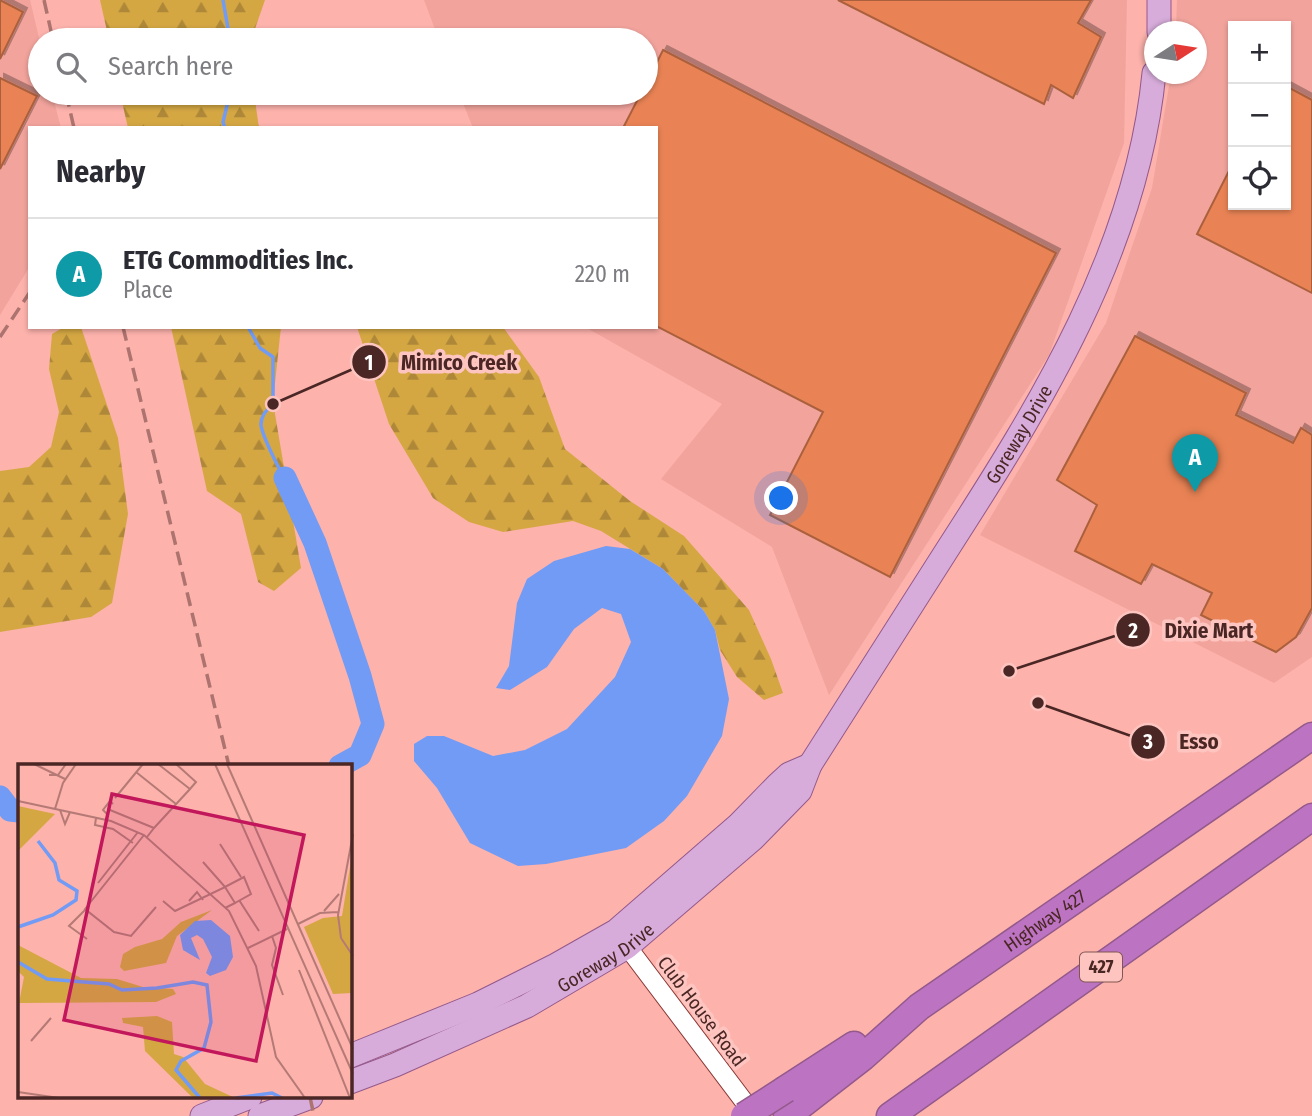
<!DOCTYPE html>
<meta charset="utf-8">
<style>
body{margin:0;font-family:"Fira Sans Condensed",sans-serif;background:#f2f2f3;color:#2b2b33}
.controls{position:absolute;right:21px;top:21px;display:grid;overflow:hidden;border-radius:0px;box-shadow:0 2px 5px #0004}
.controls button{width:63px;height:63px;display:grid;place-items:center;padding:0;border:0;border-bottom:2px solid #e1e1e2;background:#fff;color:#2b2b33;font:35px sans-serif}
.compass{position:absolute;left:1144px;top:21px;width:63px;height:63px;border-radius:50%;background:#fff;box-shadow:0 2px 5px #0004;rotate:78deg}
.you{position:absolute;left:782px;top:499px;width:24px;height:24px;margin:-18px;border:5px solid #fff;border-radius:50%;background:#1a73e8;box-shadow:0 0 0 10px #1a73e833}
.badge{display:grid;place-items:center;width:46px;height:46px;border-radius:50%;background:#16646b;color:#fff;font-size:23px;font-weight:700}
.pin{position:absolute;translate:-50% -58px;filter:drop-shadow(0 2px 4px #0008)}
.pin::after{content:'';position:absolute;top:37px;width:24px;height:21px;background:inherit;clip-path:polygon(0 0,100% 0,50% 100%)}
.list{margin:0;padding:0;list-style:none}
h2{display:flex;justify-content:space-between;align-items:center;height:91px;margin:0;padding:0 28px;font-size:30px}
h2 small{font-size:23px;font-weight:400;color:#7c7c81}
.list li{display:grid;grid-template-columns:46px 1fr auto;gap:21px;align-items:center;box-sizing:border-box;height:112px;padding:0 28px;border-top:2px solid #e1e1e2}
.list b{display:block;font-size:26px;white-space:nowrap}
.list p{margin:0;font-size:23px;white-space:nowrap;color:#7c7c81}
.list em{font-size:23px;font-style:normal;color:#7c7c81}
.icon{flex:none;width:38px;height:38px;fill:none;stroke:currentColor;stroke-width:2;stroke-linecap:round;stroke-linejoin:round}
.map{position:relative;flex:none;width:1312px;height:1116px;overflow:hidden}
.search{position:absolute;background:#fff;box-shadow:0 2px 5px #0004;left:28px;top:28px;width:630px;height:77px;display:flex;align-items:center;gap:18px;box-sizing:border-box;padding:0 24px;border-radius:38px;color:#7c7c81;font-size:26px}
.panel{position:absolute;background:#fff;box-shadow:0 2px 5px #0004;left:28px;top:126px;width:630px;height:203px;border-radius:0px}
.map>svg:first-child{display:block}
.built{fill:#f1a39c;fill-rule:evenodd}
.forest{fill:url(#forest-firs)}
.water{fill:#719bf5}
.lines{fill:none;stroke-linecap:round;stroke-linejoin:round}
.stream{stroke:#719bf5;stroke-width:3.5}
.river{stroke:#719bf5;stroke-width:23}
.building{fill:#e98354;stroke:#ab603d;stroke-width:2;filter:url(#shadow)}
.minor-casing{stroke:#893a37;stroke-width:20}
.major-casing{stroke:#94598b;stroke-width:25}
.highway-casing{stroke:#94598b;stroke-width:29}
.minor{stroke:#fff;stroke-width:18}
.major{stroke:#d7acda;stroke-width:23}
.highway{stroke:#bc74c2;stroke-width:26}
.rail{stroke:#ac736f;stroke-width:3.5;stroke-dasharray:14 7;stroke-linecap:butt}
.highway-bridge-casing{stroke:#94598b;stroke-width:29;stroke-linecap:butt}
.highway-bridge{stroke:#bc74c2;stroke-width:26}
.labels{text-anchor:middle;stroke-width:7;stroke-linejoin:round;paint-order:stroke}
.shield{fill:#fec5c0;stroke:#805653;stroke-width:2}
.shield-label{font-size:18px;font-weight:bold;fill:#4a2624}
.street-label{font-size:19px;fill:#4a2624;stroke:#fec5c0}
.inset-river{fill:none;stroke:#719bf5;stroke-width:3.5}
.inset-road{fill:none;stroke:#b57a76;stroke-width:2}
.view{fill:#c2185b;fill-opacity:0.15;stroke:#c2185b;stroke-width:3.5}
.inset-edge{fill:none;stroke:#4a2624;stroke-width:3.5}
.leader{fill:none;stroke:#4a2624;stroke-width:2.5}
.callout-dot{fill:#4a2624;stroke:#fec5c0;stroke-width:2.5}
.mark-label{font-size:21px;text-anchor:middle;font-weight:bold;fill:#fff}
.callout-label{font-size:21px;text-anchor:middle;font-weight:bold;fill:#4a2624;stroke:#fec5c0;stroke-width:7;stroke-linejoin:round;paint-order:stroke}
</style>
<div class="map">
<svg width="1312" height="1116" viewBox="0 0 1312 1116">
<defs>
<pattern id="forest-firs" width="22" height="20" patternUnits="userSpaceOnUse" patternTransform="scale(1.75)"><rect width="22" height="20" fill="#d4a743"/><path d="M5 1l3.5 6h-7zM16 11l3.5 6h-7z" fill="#ae8838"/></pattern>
<filter id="shadow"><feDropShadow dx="4" dy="-4" stdDeviation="0" flood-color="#0004"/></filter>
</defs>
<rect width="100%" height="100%" fill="#fdb2ac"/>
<path class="built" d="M0,0H30L40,42V93H52L61,128H30V266L0,315Z
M424,0H1127L1124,143L1049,355L829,695L772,547L661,479L722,404L585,327H656V128H473L459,93H646V40H439Z
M1177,0H1312V657L1274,683L980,535L1106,323L1152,188L1171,74H1196V32L1176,31ZM1233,26H1286V205H1233Z"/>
<path class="forest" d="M100,0H265L251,40H109Z
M120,93H254L259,128H128Z
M64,327H81L118,438L128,514L112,603L91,617L0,632V471L29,467L51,447L59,412L49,369L52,334Z
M171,327H281L273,402L301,568L274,591L258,582L241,514L207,491Z
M357,327H503L539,377L565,449L630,501L684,536L749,610L771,659L783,693L764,700L737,677L720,650L715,630L704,611L663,569L601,531L573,521L503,532L469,522L433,498L389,424Z"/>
<path class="water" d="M606,546L630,549L663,569L704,611L715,630L729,699L722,736L687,796L664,821L626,848L546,864L518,866L470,843L437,788L414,761V744L427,736H444L493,756L525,750L567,729L615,677L631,642L621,614L602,608L574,629L547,667L510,690L496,688L509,666L517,603L527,579L554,561Z"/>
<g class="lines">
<path class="stream" d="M223,0L230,40
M225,128L223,122L230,93
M248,327L260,348L273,357V404C267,409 261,415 261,424C261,433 279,470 285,478"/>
<path class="river" d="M285,478L315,543L360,676L373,724L360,755L340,766
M0,797L10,810L19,811"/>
</g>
<path class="building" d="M0,0L23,12L0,59Z
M838,0H1091L1078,23L1101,37L1073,98L1051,85L1044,104Z
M663,50L1056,253L890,577L770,515L823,412L656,326V128H623L641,93H646V84Z
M0,78L37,96L0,169Z
M1286,86L1312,100V293L1197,234L1233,163V205H1286Z
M1135,336L1246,393L1236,415L1293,443L1301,428L1312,435V608L1296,637L1276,652L1201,615L1212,593L1152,564L1141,584L1075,551L1097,505L1057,480Z"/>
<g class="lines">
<defs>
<path id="minor" d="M620,937L755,1116"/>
<g id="major">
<path d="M1159,32V0"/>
<path d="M350,1056L478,1004L556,965L616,931L738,825L777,785L789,774L810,765"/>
<path id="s1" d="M350,1082L395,1065L527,1006L627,947L753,839L800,791L810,765C856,693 901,622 947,550C1041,404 1137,250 1154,73"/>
<path d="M202,1116L250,1097"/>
<path d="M260,1116L311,1097"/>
</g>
<g id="highway">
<path d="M786,1089L854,1045"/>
<path id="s2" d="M787,1116L863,1057L919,1007L1312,736"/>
<path d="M890,1116L1312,817"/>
</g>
</defs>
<use href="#minor" class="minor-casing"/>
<use href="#major" class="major-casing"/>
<use href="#highway" class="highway-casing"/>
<use href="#minor" class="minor"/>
<use href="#major" class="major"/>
<use href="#highway" class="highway"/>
<path class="rail" d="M44,0L53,40
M66,93L74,128
M123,327L229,766
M0,337L30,292
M310,1097L314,1116"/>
<defs>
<path id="highway-bridge" d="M744,1116L786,1089"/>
</defs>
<use href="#highway-bridge" class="highway-bridge-casing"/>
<use href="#highway-bridge" class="highway-bridge"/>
</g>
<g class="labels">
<rect class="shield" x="1080" y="952.5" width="42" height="29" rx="5"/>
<g class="shield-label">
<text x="1101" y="973">427</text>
</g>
<g class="street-label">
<text dy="7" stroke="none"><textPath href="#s1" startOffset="961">Goreway Drive</textPath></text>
<text dy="7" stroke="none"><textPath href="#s2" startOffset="324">Highway 427</textPath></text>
<text dy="7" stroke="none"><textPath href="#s1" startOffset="285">Goreway Drive</textPath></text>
<text transform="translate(702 1011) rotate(53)" y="7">Club House Road</text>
</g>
</g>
<g transform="translate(18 764)">
<rect width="334" height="334" fill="#fdb2ac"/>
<path d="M0,42L37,50L0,87ZM334,91V229L315,230L286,163L305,154L324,152Z" fill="#d4a743"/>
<path d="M194,146L159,172L148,199L106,207L102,203L105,190L117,183L144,175L163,158ZM0,181L63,214L99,215L125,223L155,225L158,230L138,238L1,239L6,213L0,207ZM139,252L154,258L156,290L165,293L187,320L217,334H175L127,287L125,263L105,259L104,254Z" fill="#d4a743"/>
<path d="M193,156L212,172L215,193L208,206L192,212L188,209L194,193L185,175L179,171L173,174L182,196L165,186L162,171L177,157Z" fill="#719bf5"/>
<path class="inset-river" d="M0,163L35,151L58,136L59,127L41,116L37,99L20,77M0,198L29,215L91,220L104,226L139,224M139,224L175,218L189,221L193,258L186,284L163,297L158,306L182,334M218,334L254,329L264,334"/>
<path class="inset-road" d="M16,0L47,15M158,0L178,18L172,25M197,0L335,310M209,0L335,285M118,8L158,40M31,11H40L48,0M97,34L125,0M0,37L93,57L126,71L211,147L238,202L258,293L287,334M37,45L45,19L58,0M42,46L47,60L52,48M92,46L136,64L129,73M89,50L85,46L92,37L95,40M78,54L77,61L95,65L115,79M136,64L172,25L140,0M335,70L320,151L323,174L335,192M126,71L67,145L96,168L113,172L138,143M202,80L223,113M185,98L207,123L226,113L233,130L217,139M80,119L120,68M221,136L241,167M145,137L157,147L207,123L217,139L207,144M171,137L179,128L185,136M67,146L51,162L69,175M306,147L321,130M280,160L302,149L320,148M254,172L258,184L254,201L265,231M230,184L269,165M281,206L332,334M13,277L33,254M0,328L41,334"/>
<path class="view" d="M94,30L286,71L238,297L46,256Z"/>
<rect width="334" height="334" class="inset-edge"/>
</g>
<path class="leader" d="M273 404L369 362M1009 671L1133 630M1038 703L1148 742"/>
<g class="callout-dot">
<circle cx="273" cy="404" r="7"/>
<circle cx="1009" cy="671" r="7"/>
<circle cx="1038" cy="703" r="7"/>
<circle cx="369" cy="362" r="18"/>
<circle cx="1133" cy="630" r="18"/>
<circle cx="1148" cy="742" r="18"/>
</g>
<g class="mark-label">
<text x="369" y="370">1</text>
<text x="1133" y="638">2</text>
<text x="1148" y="749">3</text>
</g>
<g class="callout-label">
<text x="459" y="370">Mimico Creek</text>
<text x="1209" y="638">Dixie Mart</text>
<text x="1199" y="749">Esso</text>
</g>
</svg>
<div class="controls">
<button>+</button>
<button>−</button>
<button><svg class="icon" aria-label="locate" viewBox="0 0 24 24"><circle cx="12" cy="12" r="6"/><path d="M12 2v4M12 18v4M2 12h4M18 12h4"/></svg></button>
</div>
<svg class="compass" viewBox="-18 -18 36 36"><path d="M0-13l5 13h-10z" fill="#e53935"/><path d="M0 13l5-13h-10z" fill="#7c7c81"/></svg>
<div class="you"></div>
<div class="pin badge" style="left:1195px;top:492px;background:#0f9aa8">A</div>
<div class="search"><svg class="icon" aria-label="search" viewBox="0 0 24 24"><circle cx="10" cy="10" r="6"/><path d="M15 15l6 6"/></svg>Search here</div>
<section class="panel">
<h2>Nearby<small></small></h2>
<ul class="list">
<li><span class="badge" style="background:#0f9aa8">A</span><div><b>ETG Commodities Inc.</b><p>Place</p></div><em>220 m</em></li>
</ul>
</section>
</div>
